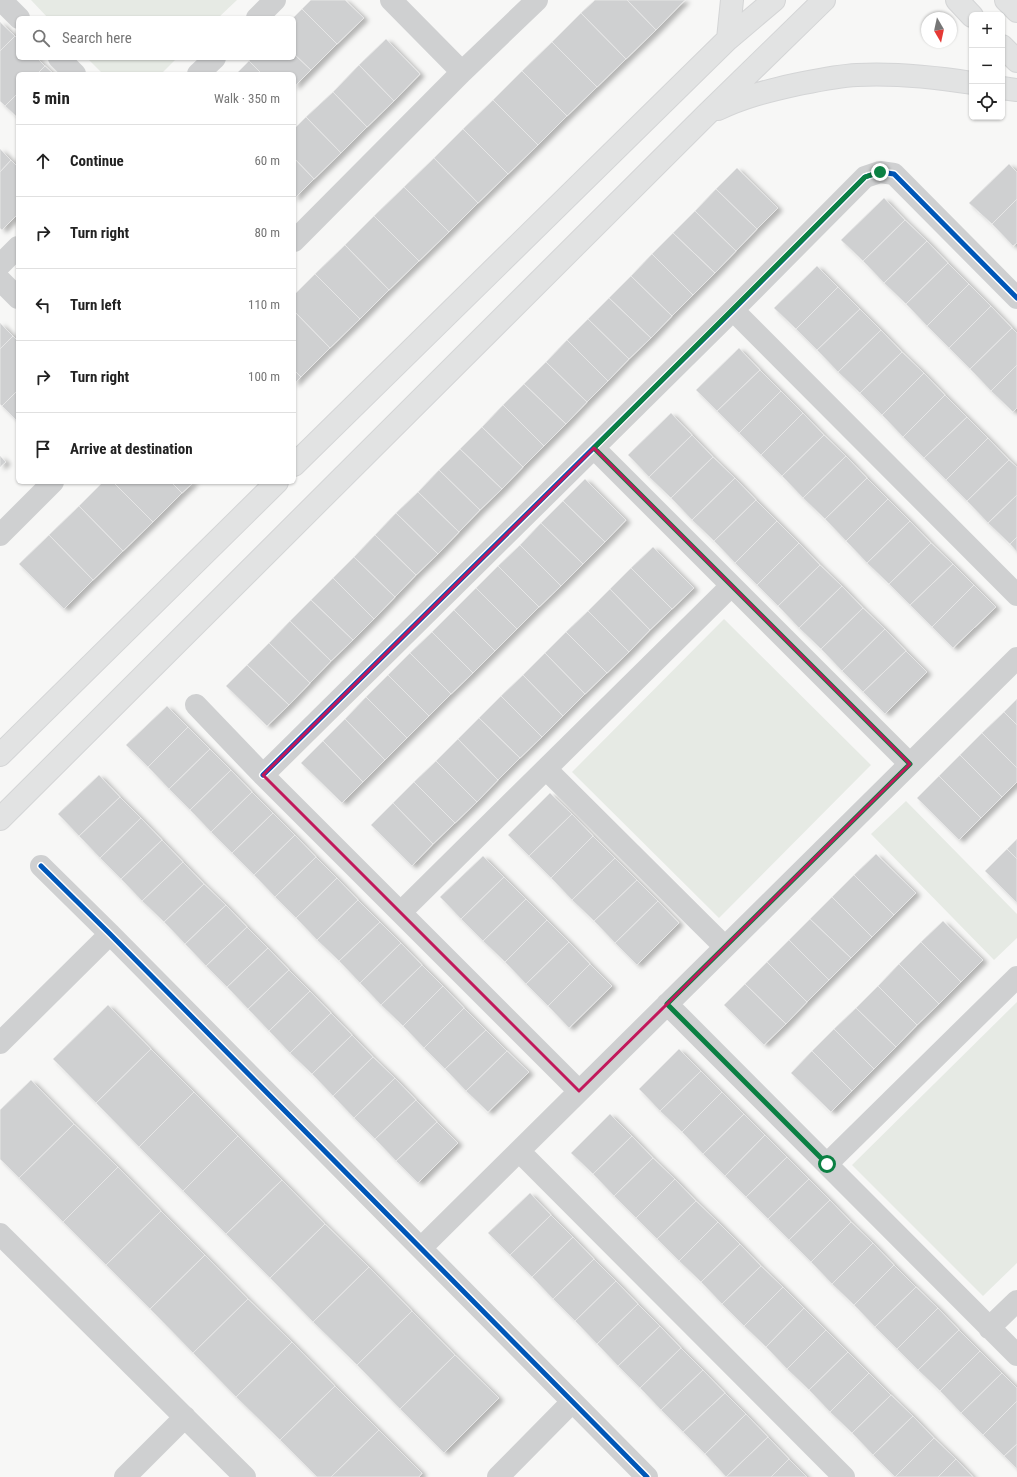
<!DOCTYPE html>
<meta charset="utf-8">
<style>
body{margin:0;font-family:"Roboto Condensed",sans-serif;background:#f6f6f6;color:#222}
.controls{position:absolute;right:12px;top:12px;display:grid;overflow:hidden;border-radius:6px;box-shadow:0 1px 3px #0004}
.controls button{width:36px;height:36px;display:grid;place-items:center;padding:0;border:0;border-bottom:1px solid #e0e0e0;background:#fff;color:#222;font:20px sans-serif}
.compass{position:absolute;left:921px;top:12px;width:36px;height:36px;border-radius:50%;background:#fff;box-shadow:0 1px 3px #0004;rotate:171deg}
.stop{position:absolute;width:12px;height:12px;margin:-9px;border:3px solid #0b8043;border-radius:50%;background:#fff}
.stop.end{background:#0b8043;border-color:#fff;box-shadow:0 1px 4px #0008}
.list{margin:0;padding:0;list-style:none}
h2{display:flex;justify-content:space-between;align-items:center;height:52px;margin:0;padding:0 16px;font-size:17px}
h2 small{font-size:13px;font-weight:400;color:#767676}
.list li{display:grid;grid-template-columns:26px 1fr auto;gap:12px;align-items:center;box-sizing:border-box;height:72px;padding:0 16px;border-top:1px solid #e0e0e0}
.list b{display:block;font-size:15px;white-space:nowrap}
.list em{font-size:13px;font-style:normal;color:#767676}
.icon{flex:none;width:22px;height:22px;fill:none;stroke:currentColor;stroke-width:2;stroke-linecap:round;stroke-linejoin:round}
.map{position:relative;flex:none;width:1017px;height:1477px;overflow:hidden}
.search{position:absolute;background:#fff;box-shadow:0 1px 3px #0004;left:16px;top:16px;width:280px;height:44px;display:flex;align-items:center;gap:10px;box-sizing:border-box;padding:0 14px;border-radius:6px;color:#767676;font-size:15px}
.panel{position:absolute;background:#fff;box-shadow:0 1px 3px #0004;left:16px;top:72px;width:280px;height:412px;border-radius:6px}
.map>svg:first-child{display:block}
.green{fill:#e6eae4}
.building{fill:#cfd0d1;stroke:#e6e6e6;filter:url(#shadow)}
.lines{fill:none;stroke-linecap:round;stroke-linejoin:round}
.secondary-casing{stroke:#d4d5d6;stroke-width:24}
.minor{stroke:#cfd0d1;stroke-width:22}
.secondary{stroke:#e2e3e3;stroke-width:22}
.cycleway-casing{stroke:#fff;stroke-width:8}
.cycleway{stroke:#0057b8;stroke-width:5}
.route{stroke:#0b8043;stroke-width:5}
.marked{fill:none;stroke:#c2185b;stroke-width:3;stroke-linejoin:round}
</style>
<div class="map">
<svg width="1017" height="1477" viewBox="0 0 1017 1477">
<defs>
<filter id="shadow"><feDropShadow dx="4.5" dy="2.5" stdDeviation="2" flood-color="#0004"/></filter>
</defs>
<rect width="100%" height="100%" fill="#f7f7f6"/>
<path class="green" d="M31,0H237L218,18H48Z
M87,58H177L161,74H103Z
M724,619L871,765L719,918L572,772Z
M906,801L1017,914V938L994,960L871,834Z
M1017,1002V1263L983,1296L852,1165Z"/>
<path class="building" d="M311,0H345L364,18L337,44L302,9Z
M595,0H627L656,30L626,59L581,13Z
M627,0H685L656,30Z
M302,9L337,44L311,70L294,54V18H293Z
M581,13L626,59L597,87L552,42Z
M0,22L15,36L0,51Z
M15,36L18,39V58H37L45,66L37,74H18V93L5,106L0,101V51Z
M386,39L420,74L394,101L359,65Z
M552,42L597,87L567,116L522,71Z
M294,54L311,70L294,87V74H262L249,61L252,58H294Z
M249,61L262,74H236Z
M359,65L394,101L367,127L333,92Z
M45,66L54,74H37Z
M522,71L567,116L538,145L493,100Z
M333,92L367,127L341,153L306,117Z
M18,93V118L5,106Z
M493,100L538,145L508,174L463,129Z
M306,117L341,153L314,179L294,158V129Z
M463,129L508,174L478,203L434,158Z
M0,149L11,160L0,172Z
M294,158L314,179L294,199Z
M434,158L478,203L449,232L404,187Z
M11,160L18,167V214L2,230L0,228V172Z
M1009,164L1017,172V199L992,224L969,203Z
M737,168L778,208L757,229L716,189Z
M404,187L449,232L419,261L374,216Z
M716,189L757,229L736,251L695,211Z
M884,198L905,220L863,261L841,240Z
M1017,199V243L1013,246L992,224Z
M695,211L736,251L715,273L673,233Z
M374,216L419,261L389,290L345,245Z
M905,220L927,241L884,283L863,261Z
M673,233L715,273L693,295L652,254Z
M927,241L948,263L906,304L884,283Z
M345,245L389,290L360,319L315,274Z
M652,254L693,295L672,316L631,276Z
M948,263L969,284L927,326L906,304Z
M817,266L838,287L796,329L774,308Z
M315,274L360,319L330,348L294,311V295Z
M631,276L672,316L651,338L609,298Z
M969,284L991,306L949,348L927,326Z
M838,287L860,309L817,350L796,329Z
M609,298L651,338L629,359L588,319Z
M991,306L1012,328L970,369L949,348Z
M860,309L881,330L838,372L817,350Z
M294,311L330,348L301,377L294,370Z
M588,319L629,359L608,381L567,340Z
M0,323L13,336L0,349Z
M1012,328L1017,333V365L991,391L970,369Z
M881,330L902,352L860,393L838,372Z
M13,336L18,341V390L2,406L0,404V349Z
M567,340L608,381L587,402L546,362Z
M739,348L760,370L717,411L696,390Z
M902,352L924,373L882,415L860,393Z
M546,362L587,402L566,424L524,384Z
M1017,365V408L1013,412L991,391Z
M294,370L301,377L294,384Z
M760,370L781,391L739,433L717,411Z
M924,373L945,395L903,437L882,415Z
M524,384L566,424L544,446L503,405Z
M18,390V422L2,406Z
M781,391L803,413L761,455L739,433Z
M945,395L967,417L924,458L903,437Z
M503,405L544,446L523,467L482,427Z
M671,413L692,435L649,477L628,455Z
M803,413L824,435L782,476L761,455Z
M967,417L988,438L946,480L924,458Z
M482,427L523,467L502,489L460,449Z
M692,435L713,457L671,498L649,477Z
M824,435L846,456L803,498L782,476Z
M988,438L1009,460L967,501L946,480Z
M460,449L502,489L480,510L439,470Z
M0,456L6,462L0,467Z
M846,456L867,478L825,519L803,498Z
M713,457L735,478L692,520L671,498Z
M1009,460L1017,467V495L988,523L967,501Z
M439,470L480,510L459,532L418,492Z
M735,478L756,500L714,541L692,520Z
M867,478L888,499L846,541L825,519Z
M585,479L626,520L605,542L563,501Z
M103,482H113L153,522L123,551L79,506Z
M113,482H171L182,493L153,522Z
M171,482H194L182,493Z
M418,492L459,532L438,554L396,513Z
M1017,495V537L1010,544L988,523Z
M888,499L910,521L867,563L846,541Z
M756,500L777,521L735,563L714,541Z
M563,501L605,542L583,564L541,523Z
M79,506L123,551L93,580L49,535Z
M396,513L438,554L416,575L375,535Z
M777,521L799,543L757,585L735,563Z
M910,521L931,543L889,584L867,563Z
M541,523L583,564L561,586L520,545Z
M49,535L93,580L64,609L19,564Z
M375,535L416,575L395,597L354,557Z
M1017,537V552L1010,544Z
M799,543L820,565L778,606L757,585Z
M931,543L953,564L910,605L889,584Z
M520,545L561,586L539,607L498,566Z
M653,547L694,588L672,609L631,568Z
M354,557L395,597L374,619L333,578Z
M953,564L974,585L932,627L910,605Z
M820,565L842,586L799,628L778,606Z
M498,566L539,607L517,629L476,588Z
M631,568L672,609L650,630L610,589Z
M333,578L374,619L353,640L311,600Z
M974,585L996,607L953,648L932,627Z
M842,586L863,608L821,649L799,628Z
M476,588L517,629L495,651L454,610Z
M610,589L650,630L629,652L588,611Z
M311,600L353,640L331,661L290,621Z
M863,608L885,629L842,671L821,649Z
M454,610L495,651L473,673L432,632Z
M588,611L629,652L607,673L566,632Z
M290,621L331,661L310,683L269,643Z
M885,629L906,651L863,692L842,671Z
M432,632L473,673L451,694L410,653Z
M566,632L607,673L585,694L545,653Z
M269,643L310,683L289,705L247,665Z
M906,651L927,672L885,714L863,692Z
M410,653L451,694L429,716L388,675Z
M545,653L585,694L563,716L523,675Z
M247,665L289,705L267,726L226,686Z
M388,675L429,716L407,738L366,697Z
M523,675L563,716L542,737L501,696Z
M501,696L542,737L520,758L479,718Z
M366,697L407,738L385,760L345,719Z
M1017,699V725L1004,712Z
M167,706L188,727L148,767L126,745Z
M1004,712L1017,725V768L982,733Z
M479,718L520,758L498,780L458,739Z
M345,719L385,760L363,782L323,741Z
M188,727L210,749L169,789L148,767Z
M982,733L1017,768V782L1002,797L960,755Z
M458,739L498,780L477,802L436,761Z
M323,741L363,782L342,803L301,763Z
M210,749L231,770L190,810L169,789Z
M960,755L1002,797L981,818L939,776Z
M436,761L477,802L455,823L414,782Z
M231,770L252,792L211,832L190,810Z
M99,775L120,797L79,836L58,814Z
M939,776L981,818L959,840L917,798Z
M414,782L455,823L433,844L393,803Z
M252,792L273,813L232,853L211,832Z
M550,793L572,814L529,856L508,835Z
M120,797L141,818L100,858L79,836Z
M393,803L433,844L412,866L371,825Z
M273,813L295,835L254,875L232,853Z
M572,814L593,836L551,878L529,856Z
M141,818L162,840L121,879L100,858Z
M295,835L316,857L275,897L254,875Z
M593,836L615,858L572,900L551,878Z
M1017,839V859L1007,849Z
M162,840L183,862L142,901L121,879Z
M1007,849L1017,859V903L985,871Z
M876,854L916,893L894,915L854,875Z
M483,856L504,877L461,919L440,897Z
M316,857L337,878L296,918L275,897Z
M615,858L637,880L594,921L572,900Z
M183,862L204,884L164,922L142,901Z
M854,875L894,915L872,937L832,897Z
M504,877L526,899L483,941L461,919Z
M337,878L358,900L317,940L296,918Z
M637,880L658,901L615,943L594,921Z
M204,884L226,905L185,944L164,922Z
M832,897L872,937L851,958L810,919Z
M526,899L547,920L505,962L483,941Z
M358,900L380,922L339,961L317,940Z
M658,901L679,923L637,965L615,943Z
M226,905L247,927L206,966L185,944Z
M810,919L851,958L829,980L789,940Z
M547,920L569,942L526,984L505,962Z
M943,921L983,960L961,982L921,942Z
M380,922L401,943L360,983L339,961Z
M247,927L268,948L227,987L206,966Z
M789,940L829,980L807,1002L767,962Z
M569,942L590,964L548,1006L526,984Z
M921,942L961,982L939,1004L899,964Z
M401,943L422,965L381,1005L360,983Z
M268,948L289,970L248,1009L227,987Z
M767,962L807,1002L786,1024L745,984Z
M590,964L612,986L569,1028L548,1006Z
M899,964L939,1004L917,1025L878,986Z
M422,965L443,986L403,1026L381,1005Z
M289,970L310,991L269,1031L248,1009Z
M745,984L786,1024L764,1045L724,1005Z
M443,986L464,1008L424,1048L403,1026Z
M878,986L917,1025L896,1047L856,1008Z
M310,991L331,1013L290,1053L269,1031Z
M108,1005L151,1049L96,1103L53,1059Z
M464,1008L486,1030L445,1069L424,1048Z
M856,1008L896,1047L874,1069L834,1029Z
M331,1013L352,1035L312,1074L290,1053Z
M834,1029L874,1069L852,1091L812,1051Z
M486,1030L507,1051L466,1091L445,1069Z
M352,1035L373,1057L333,1096L312,1074Z
M151,1049L194,1092L139,1147L96,1103Z
M679,1049L701,1071L660,1111L639,1089Z
M507,1051L529,1072L488,1112L466,1091Z
M812,1051L852,1091L831,1112L791,1073Z
M373,1057L395,1078L354,1118L333,1096Z
M701,1071L722,1092L682,1132L660,1111Z
M395,1078L416,1100L375,1139L354,1118Z
M31,1080L74,1124L19,1178L0,1159V1110Z
M194,1092L238,1136L183,1191L139,1147Z
M722,1092L744,1114L703,1154L682,1132Z
M416,1100L437,1122L396,1161L375,1139Z
M610,1114L632,1136L593,1174L571,1153Z
M744,1114L765,1135L725,1176L703,1154Z
M437,1122L458,1143L418,1183L396,1161Z
M74,1124L118,1167L63,1222L19,1178Z
M765,1135L787,1157L746,1197L725,1176Z
M238,1136L282,1180L226,1234L183,1191Z
M632,1136L653,1158L614,1196L593,1174Z
M787,1157L809,1179L768,1219L746,1197Z
M653,1158L675,1179L636,1218L614,1196Z
M118,1167L161,1211L106,1265L63,1222Z
M675,1179L696,1201L657,1239L636,1218Z
M809,1179L830,1200L789,1240L768,1219Z
M282,1180L325,1224L270,1278L226,1234Z
M530,1193L551,1215L510,1255L488,1233Z
M830,1200L851,1222L811,1262L789,1240Z
M696,1201L718,1222L679,1261L657,1239Z
M161,1211L205,1255L150,1309L106,1265Z
M551,1215L573,1237L532,1277L510,1255Z
M718,1222L740,1244L701,1282L679,1261Z
M851,1222L873,1243L832,1284L811,1262Z
M325,1224L369,1267L313,1322L270,1278Z
M573,1237L594,1259L553,1299L532,1277Z
M873,1243L894,1265L854,1305L832,1284Z
M740,1244L761,1266L722,1304L701,1282Z
M205,1255L248,1299L193,1353L150,1309Z
M594,1259L616,1281L575,1321L553,1299Z
M894,1265L916,1287L875,1327L854,1305Z
M761,1266L783,1287L744,1326L722,1304Z
M369,1267L412,1311L357,1365L313,1322Z
M616,1281L638,1304L597,1344L575,1321Z
M783,1287L804,1308L766,1347L744,1326Z
M916,1287L938,1308L897,1349L875,1327Z
M248,1299L292,1342L236,1397L193,1353Z
M638,1304L660,1326L618,1366L597,1344Z
M804,1308L826,1330L787,1369L766,1347Z
M938,1308L959,1330L918,1370L897,1349Z
M412,1311L455,1355L400,1409L357,1365Z
M660,1326L681,1348L640,1388L618,1366Z
M826,1330L848,1352L809,1390L787,1369Z
M959,1330L980,1351L940,1391L918,1370Z
M292,1342L335,1386L280,1440L236,1397Z
M681,1348L703,1370L661,1410L640,1388Z
M980,1351L1002,1373L961,1413L940,1391Z
M848,1352L869,1373L830,1412L809,1390Z
M455,1355L499,1398L444,1453L400,1409Z
M703,1370L725,1393L683,1432L661,1410Z
M869,1373L891,1395L852,1433L830,1412Z
M1002,1373L1017,1388V1401L983,1435L961,1413Z
M335,1386L379,1430L331,1477H317L280,1440Z
M725,1393L746,1414L705,1454L683,1432Z
M891,1395L913,1416L873,1455L852,1433Z
M1017,1401V1444L1004,1456L983,1435Z
M746,1414L768,1437L726,1477L705,1454Z
M913,1416L934,1438L895,1477L873,1455Z
M379,1430L422,1473L419,1477H331Z
M768,1437L789,1459L771,1477H726Z
M934,1438L956,1459L938,1477H895Z
M1017,1444V1469L1004,1456Z
M789,1459L807,1477H771Z
M956,1459L973,1477H938Z"/>
<g class="lines">
<defs>
<path id="secondary" d="M957,0L972,16
M1006,0L1017,11
M728,39L732,0
M1002,46L1017,61
M1002,88L1017,90
M718,109C743,97 767,91 794,85C814,81 836,76 857,75C895,73 934,77 972,83
M294,465L728,39L774,0
M0,755L277,482
M0,819L706,115L824,0"/>
</defs>
<use href="#secondary" class="secondary-casing"/>
<path class="minor" d="M1,0L19,18
M391,0L462,72
M257,18L275,0
M59,58L75,74
M198,74L215,58
M294,241L462,72L537,0
M0,265L18,247
M0,280L18,298
M733,310L1017,595
M594,448L910,764
M0,535L53,482
M196,705L263,775L579,1091
M546,769L725,947
M263,775L733,310L865,177L880,172L894,174L1017,298
M41,866L110,934L647,1477
M401,912L731,586
M667,1004L1017,1355
M0,1043L110,934
M519,1151L844,1477
M827,1164L1017,977
M0,1234L245,1477
M421,1248L1017,658
M989,1328L1017,1301
M125,1477L185,1417
M498,1477L572,1402"/>
<use href="#secondary" class="secondary"/>
<defs>
<path id="cycleway" d="M263,775L733,310L865,177L880,172L894,174L1017,298
M41,866L110,934L647,1477"/>
</defs>
<use href="#cycleway" class="cycleway-casing"/>
<use href="#cycleway" class="cycleway"/>
</g>
<g class="lines">
<path class="route" d="M827,1164L667,1004L910,764L594,448L865,177L880,172"/>
</g>
<path class="marked" d="M594,448L910,764L579,1091L263,775Z"/>
</svg>
<div class="controls">
<button>+</button>
<button>−</button>
<button><svg class="icon" aria-label="locate" viewBox="0 0 24 24"><circle cx="12" cy="12" r="6"/><path d="M12 2v4M12 18v4M2 12h4M18 12h4"/></svg></button>
</div>
<svg class="compass" viewBox="-18 -18 36 36"><path d="M0-13l5 13h-10z" fill="#e53935"/><path d="M0 13l5-13h-10z" fill="#767676"/></svg>
<div class="stop" style="left:827px;top:1164px"></div>
<div class="stop end" style="left:880px;top:172px"></div>
<div class="search"><svg class="icon" aria-label="search" viewBox="0 0 24 24"><circle cx="10" cy="10" r="6"/><path d="M15 15l6 6"/></svg>Search here</div>
<section class="panel">
<h2>5 min<small>Walk · 350 m</small></h2>
<ul class="list">
<li><svg class="icon" aria-label="ahead" viewBox="0 0 24 24"><path d="M12 20V5M6 11l6-6 6 6"/></svg><div><b>Continue</b></div><em>60 m</em></li>
<li><svg class="icon" aria-label="right" viewBox="0 0 24 24"><path d="M7 20v-9h11M14 6l5 5-5 5"/></svg><div><b>Turn right</b></div><em>80 m</em></li>
<li><svg class="icon" aria-label="left" viewBox="0 0 24 24"><path d="M17 20v-9H6M10 6l-5 5 5 5"/></svg><div><b>Turn left</b></div><em>110 m</em></li>
<li><svg class="icon" aria-label="right" viewBox="0 0 24 24"><path d="M7 20v-9h11M14 6l5 5-5 5"/></svg><div><b>Turn right</b></div><em>100 m</em></li>
<li><svg class="icon" aria-label="arrive" viewBox="0 0 24 24"><path d="M6 21V4h12l-3 4 3 4H6"/></svg><div><b>Arrive at destination</b></div></li>
</ul>
</section>
</div>
